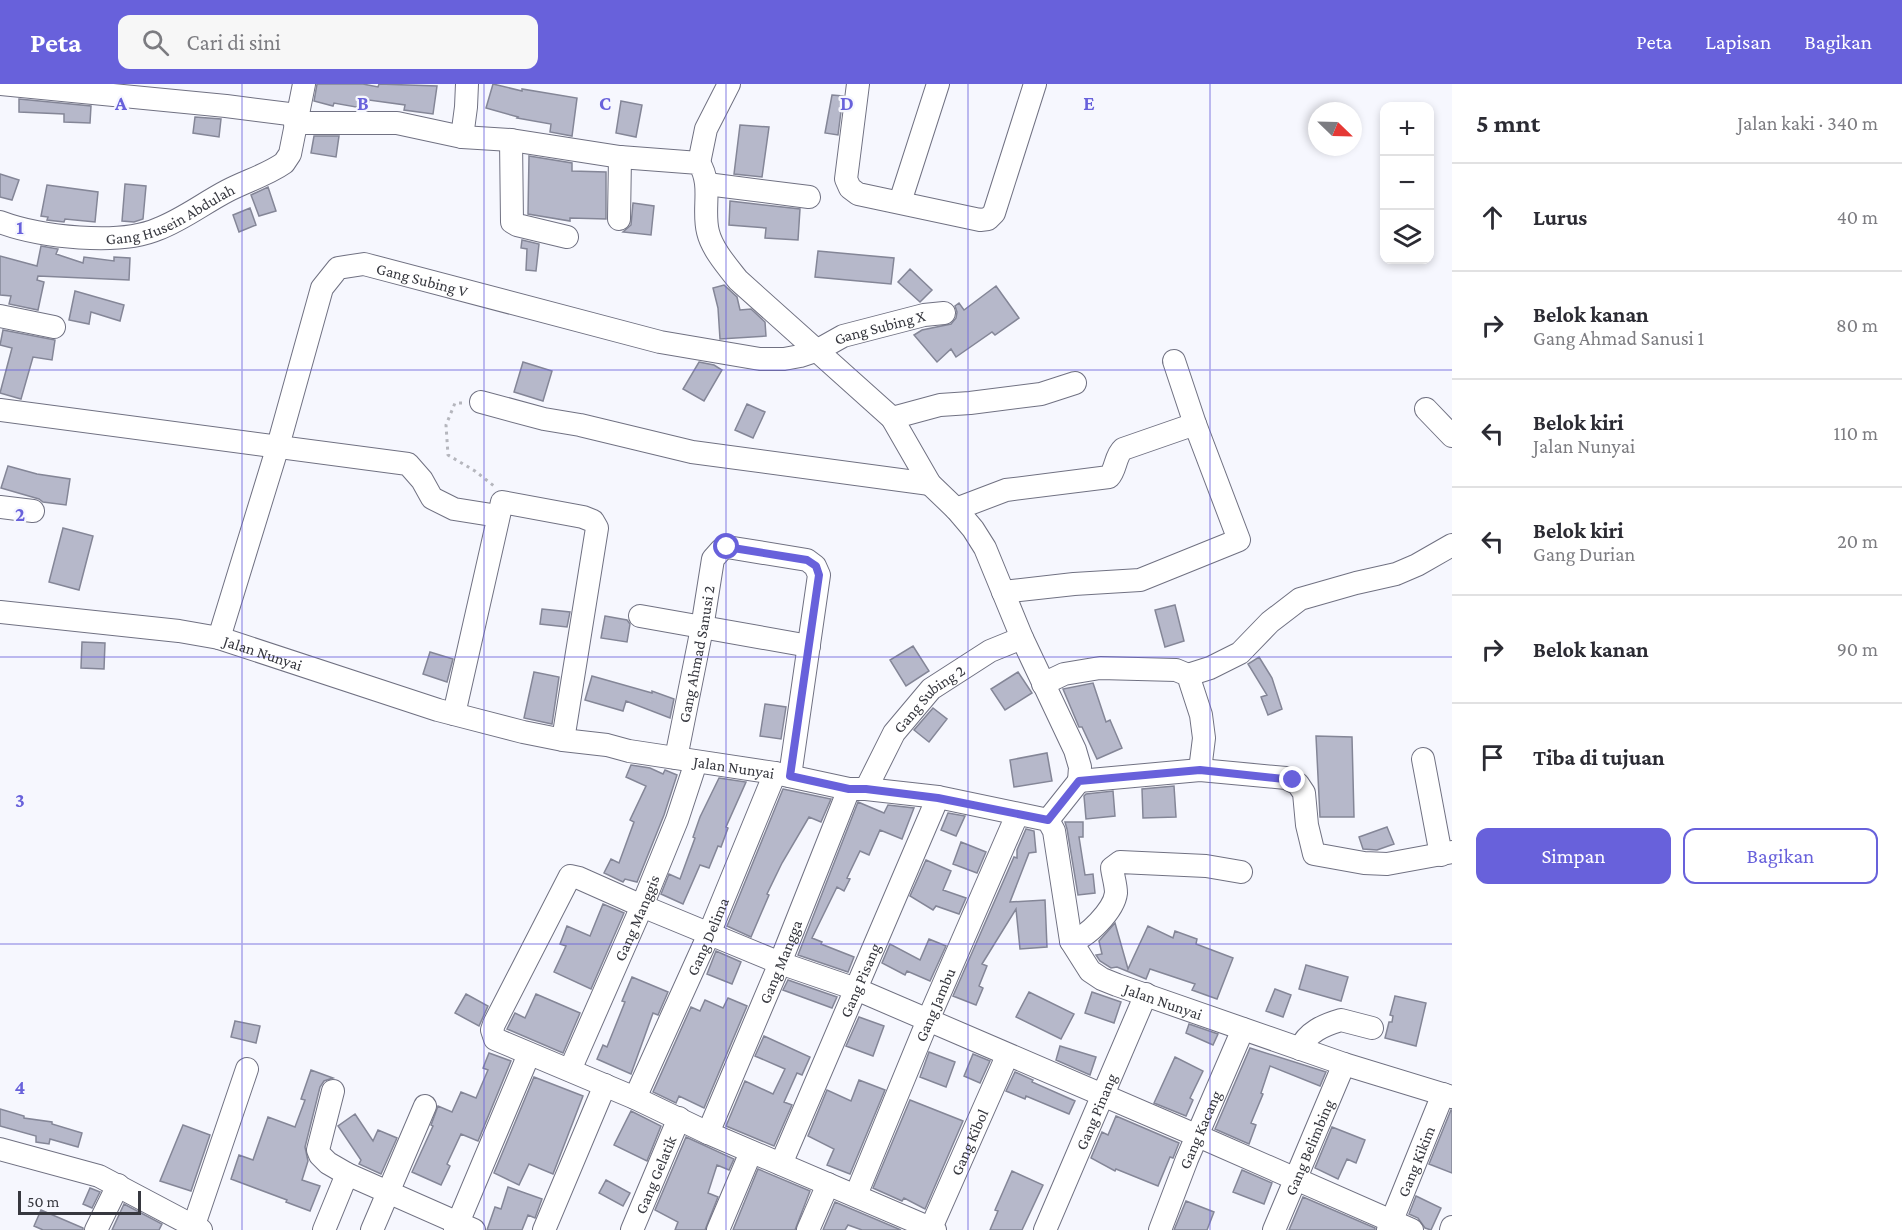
<!DOCTYPE html>
<html lang="id">
<meta charset="utf-8">
<style>
body{margin:0;font-family:"Crimson Pro",serif;background:#f7f7f7;color:#2b2b33}
.controls{position:absolute;right:18px;top:18px;display:grid;overflow:hidden;border-radius:12px;box-shadow:0 3px 9px #0003}
.controls button{width:54px;height:54px;display:grid;place-items:center;padding:0;border:0;border-bottom:2px solid #e1e1e2;background:#fff;color:#2b2b33;font:30px sans-serif}
.compass{position:absolute;left:1308px;top:18px;width:54px;height:54px;border-radius:50%;background:#fff;box-shadow:0 3px 9px #0003;rotate:113deg}
.scale{position:absolute;left:18px;bottom:15px;width:123px;box-sizing:border-box;padding-left:6px;border:3px solid #37383f;border-top:0;font-size:16px;line-height:21px;white-space:nowrap;color:#37383f;-webkit-text-stroke:4px #f6f7fe;paint-order:stroke}
.stop{position:absolute;width:18px;height:18px;margin:-14px;border:4px solid #6861db;border-radius:50%;background:#fff}
.stop.end{background:#6861db;border-color:#fff;box-shadow:0 2px 6px #0008}
.list{margin:0;padding:0;list-style:none}
h2{display:flex;justify-content:space-between;align-items:center;height:78px;margin:0;padding:0 24px;font-size:26px}
h2 small{font-size:20px;font-weight:400;color:#7c7c81}
.list li{display:grid;grid-template-columns:39px 1fr auto;gap:18px;align-items:center;box-sizing:border-box;height:108px;padding:0 24px;border-top:2px solid #e1e1e2}
.list b{display:block;font-size:22px;white-space:nowrap}
.list p{margin:0;font-size:20px;white-space:nowrap;color:#7c7c81}
.list em{font-size:20px;font-style:normal;color:#7c7c81}
.actions{display:flex;gap:12px;padding:18px 24px}
.actions a{flex:1;padding:14px 0;border:2px solid #6861db;border-radius:12px;text-align:center;font-size:21px;color:#6861db}
.actions .main{background:#6861db;color:#fff}
.icon{flex:none;width:33px;height:33px;fill:none;stroke:currentColor;stroke-width:2;stroke-linecap:round;stroke-linejoin:round}
.map{position:relative;flex:none;width:1452px;height:1146px;overflow:hidden}
header{display:flex;align-items:center;gap:36px;box-sizing:border-box;height:84px;padding:0 30px;background:#6861db;color:#fff}
header strong{font-size:28px}
nav{display:flex;gap:33px;margin-inline-start:auto;font-size:21px}
.search{width:420px;height:54px;background:#f7f7f7;display:flex;align-items:center;gap:15px;box-sizing:border-box;padding:0 21px;border-radius:12px;color:#7c7c81;font-size:22px}
main{display:flex}
aside{flex:1;background:#fff}
.map>svg:first-child{display:block}
.building{fill:#b6b8ca;stroke:#848697;stroke-width:1.5}
.lines{fill:none;stroke-linecap:round;stroke-linejoin:round}
.minor-casing{stroke:#707182;stroke-width:24}
.path{stroke:#b5b6bd;stroke-width:3;stroke-dasharray:3 4.5;stroke-linecap:butt}
.minor{stroke:#fff;stroke-width:22}
.route{stroke:#6861db;stroke-width:8}
.grid{fill:none;stroke:#6861db;stroke-width:1.5;stroke-opacity:0.55}
.labels{text-anchor:middle;stroke-width:4.5;stroke-linejoin:round;paint-order:stroke}
.street-label{font-size:16px;fill:#37383f;stroke:#f6f7fe}
.grid-label{font-size:20px;text-anchor:middle;font-weight:bold;fill:#6861db;stroke:#f6f7fe;stroke-width:4.5;stroke-linejoin:round;paint-order:stroke}
</style>
<header>
<strong>Peta</strong>
<div class="search"><svg class="icon" aria-label="search" viewBox="0 0 24 24"><circle cx="10" cy="10" r="6"/><path d="M15 15l6 6"/></svg>Cari di sini</div>
<nav><a>Peta</a><a>Lapisan</a><a>Bagikan</a></nav>
</header>
<main>
<div class="map">
<svg width="1452" height="1146" viewBox="0 0 1452 1146">
<rect width="100%" height="100%" fill="#f6f7fe"/>
<path class="building" d="M317,0H363L378,3L379,0L437,2L433,30L404,26L405,21L369,16L367,25L334,19L333,22L314,17Z
M493,0L522,7V5L577,14L572,52L550,48L551,40L517,34L518,33L486,24Z
M832,11L843,12L838,51L825,49Z
M19,15L91,22L90,39L64,38V30L19,28Z
M621,17L642,21L636,53L616,49Z
M195,33L221,35L219,53L193,49Z
M740,41L769,43L762,93L734,90Z
M314,52H339L336,73L311,69Z
M529,72L572,79V87L606,88V135L570,134V137L528,130Z
M0,90L19,96L12,116L0,113Z
M125,100L146,102L143,135L134,138L122,137Z
M47,101L98,108L95,138L65,135L64,138L47,136L48,133L41,132Z
M268,103L276,127L259,132L251,111Z
M730,117L800,125L798,156L765,154L766,144L729,141Z
M633,119L654,122L651,151L623,148L631,141Z
M250,124L256,141L239,148L233,131Z
M522,156L539,160L536,187L526,186L527,165L521,164Z
M41,162L58,165L56,170L83,179L84,173L114,177V173L130,174L129,196L38,192L37,196L44,198L38,226L9,220L11,212L0,211V172L37,182Z
M818,167L894,174L891,200L815,193Z
M910,185L932,206L920,218L898,198Z
M724,201L737,213L740,226L751,225L765,238L766,252L720,255L718,224L713,204Z
M996,202L1019,234L995,251L992,248L956,273L951,265L937,278L914,251L922,246L951,240L956,234L957,228L955,222L959,219L964,226Z
M75,207L124,221L120,237L91,228L89,240L69,236Z
M3,246L55,256L52,276L33,273L21,315L0,309L12,264L0,261Z
M523,278L552,287L543,317L514,308Z
M699,278L714,281L722,286L704,317L683,305Z
M747,320L765,328L753,354L735,346Z
M8,382L37,390L70,395L66,421L43,418L39,415L1,404Z
M63,444L93,452L79,506L49,498Z
M1175,521L1184,557L1165,563L1155,526Z
M542,525L570,528L567,543L540,540Z
M605,532L627,536L630,540L627,558L601,554Z
M82,558L105,559L104,585L81,584Z
M913,562L929,587L906,602L890,576Z
M430,568L453,575L447,598L423,590Z
M1259,573L1272,594L1282,625L1268,631L1261,613L1267,611L1248,580Z
M534,588L559,593L552,640L524,634Z
M1018,588L1032,609L1005,626L991,605Z
M592,592L652,609V607L674,615L670,634L626,617L623,627L585,616Z
M1093,599L1106,638L1110,636L1122,664L1097,675L1082,643H1079L1063,605Z
M765,620L786,623L781,655L760,652Z
M933,624L947,635L929,658L914,646Z
M1316,652L1352,653L1354,733H1320Z
M1047,669L1052,697L1014,703L1010,676Z
M631,681L650,684L663,690L665,686L677,691L664,731L637,798L625,795L623,798L604,789L611,775L619,779L634,738L630,736L646,702L626,693Z
M719,694L746,698L726,743L728,744L721,763L718,762L709,784L700,781L683,820L661,810L669,790L680,795L695,754L693,753L700,733Z
M1174,702L1176,733L1143,734L1142,705Z
M783,705L831,715L821,738L809,733L782,779L767,810L769,811L751,853L727,842Z
M1113,707L1115,732L1086,735L1084,712L1086,710Z
M858,718L884,729L888,721L914,724L902,755L880,746L869,771L860,767L847,794L850,795L844,807L837,803L812,854L822,858L821,860L854,873L848,888L798,871Z
M948,729L965,732L956,752L941,746Z
M1065,738H1083V753H1079L1085,791L1093,790L1095,809L1078,811L1067,745Z
M1387,743L1394,760L1377,766L1363,765L1359,753Z
M1026,745L1034,747L1036,768L1029,769L1010,818L1045,816L1047,863L1020,865L1016,825L982,880L987,882L979,902L983,904L976,921L953,912L1014,773L1017,774V766Z
M961,758L986,768L977,789L953,780Z
M926,776L951,787L943,806L966,814L959,830L936,822L933,826L910,812Z
M603,820L624,829L591,905L554,888L566,862L560,860L567,842L590,852Z
M1115,839L1128,885L1148,842L1173,854L1175,847L1197,855L1196,860L1233,874L1217,915L1192,906L1195,900L1150,885L1146,895L1117,883L1111,884L1100,877L1096,871L1102,870L1099,857Z
M929,855L946,862L930,897L907,887L905,891L882,879L890,860L920,876Z
M716,867L741,878L732,900L707,890Z
M1306,881L1348,893L1341,917L1299,905Z
M632,893L668,908L658,931L653,929L631,990L597,975L603,961L607,963L625,918L622,917Z
M788,896L837,913L832,924L783,906Z
M1275,905L1291,911L1283,933L1266,927Z
M1029,908L1074,930L1061,955L1016,933Z
M1092,908L1121,918L1114,939L1085,929Z
M466,910L488,922L479,942L455,929Z
M536,910L580,929L563,969L507,945L515,929L525,934Z
M1395,912L1426,919L1416,962L1385,954L1389,938H1392L1393,932L1390,931Z
M728,914L747,922L704,1024L679,1012L676,1019L653,1008L691,923L700,927L705,916L723,924Z
M859,933L884,942L873,972L846,962Z
M235,937L260,942L256,959L231,953Z
M1189,940L1218,950L1213,961L1186,949Z
M764,952L810,973L802,991L797,989L784,1018L792,1021L774,1062L726,1042L745,997L773,1010L785,985L755,972Z
M1060,962L1096,973L1090,991L1056,976Z
M1250,964L1326,988L1320,1002L1270,982L1261,1009L1263,1010L1251,1039L1256,1041L1249,1060L1215,1045Z
M929,968L955,978L946,1003L920,993Z
M489,969L511,977L478,1057L461,1050L447,1080L450,1082L441,1101L412,1088L433,1042L431,1041L438,1022L452,1028L461,1008L476,1014L488,986L483,984Z
M973,970L990,977L980,999L964,992Z
M1175,973L1203,987L1190,1014L1193,1016L1186,1032L1154,1019Z
M311,986L333,994L324,997L320,1003L305,1063L308,1077L302,1096L320,1102L310,1127L286,1118L287,1116L231,1095L239,1071L253,1076L268,1033L295,1043L305,1016L301,1015Z
M1015,988L1033,996L1032,998L1075,1017L1069,1030L1026,1012L1025,1015L1006,1007Z
M534,993L583,1012L553,1090L529,1080L519,1101L494,1089Z
M859,996L885,1006L850,1090L827,1081L834,1065L808,1052L827,1006L851,1017Z
M910,1016L963,1037L925,1125L904,1114L902,1117L873,1104Z
M0,1025L24,1032V1034L52,1038V1040L82,1049L78,1063L50,1055L49,1060L36,1058V1052L0,1042Z
M1451,1026H1452V1089L1429,1080Z
M631,1027L661,1042L647,1077L614,1061Z
M355,1030L373,1057L378,1046L397,1054L381,1090L359,1080L361,1076L338,1042Z
M1116,1032L1179,1059L1173,1074L1170,1073L1158,1102L1116,1085L1115,1087L1091,1074L1102,1048L1108,1051Z
M183,1041L210,1051L191,1107L160,1097Z
M1332,1043L1365,1056L1356,1079L1347,1075L1338,1095L1315,1084Z
M686,1053L734,1075L729,1086L717,1081L708,1109L718,1113L705,1146H675L678,1138L655,1126Z
M758,1085L810,1107L795,1146H733Z
M1242,1086L1272,1099L1264,1120L1233,1108Z
M1012,1087L1043,1101L1022,1146H990L998,1127L995,1126Z
M606,1096L630,1109L623,1122L599,1109Z
M508,1103L542,1115L535,1134L528,1131L522,1146H487L495,1123L501,1125Z
M90,1104L100,1108L92,1124L83,1120Z
M1416,1112L1441,1124L1431,1146L1425,1144L1418,1134L1409,1130Z
M1303,1113L1375,1144V1146H1289Z
M1186,1117L1214,1128L1207,1146H1174Z
M835,1118L901,1146H862L848,1141L845,1146H823Z
M124,1120L162,1140L159,1146H112Z
M41,1126L83,1144V1146H43L34,1142Z"/>
<g class="lines">
<defs>
<g id="minor">
<path d="M0,0L226,22L297,31"/>
<path d="M858,0L846,95L850,104L858,110L980,136L988,135L994,129L1035,0"/>
<path d="M295,39H397L462,53L511,56L620,73L699,79C713,101 702,125 708,148C712,165 727,182 738,196L892,334L930,400L956,425L973,445L985,464L1022,554L1075,666L1080,683L1079,697"/>
<path d="M462,53L466,23L467,0"/>
<path d="M511,56L512,138L517,141L567,153"/>
<path d="M699,79L706,45L729,0"/>
<path d="M707,100L809,113"/>
<path d="M900,118L938,0"/>
<path d="M619,135L620,73"/>
<path id="s1" d="M0,138C40,153 119,162 158,145C182,136 204,119 227,107C246,97 267,91 284,79L290,70L304,0"/>
<path d="M0,232L54,243"/>
<path d="M1174,277L1195,340"/>
<path d="M481,318L544,335L580,341L692,368L930,400"/>
<path d="M1426,325L1452,352"/>
<path d="M0,326L408,380L422,396L432,414L454,425L498,432"/>
<path d="M892,334L940,321L970,319L1041,310L1075,299"/>
<path d="M0,423L33,427"/>
<path d="M956,425L1006,406L1109,393C1116,386 1115,372 1123,365L1195,340L1239,456L1140,496L1074,500L1003,508"/>
<path id="s2" d="M0,528L179,547L219,554L438,626L523,648L563,656L607,661L629,667L775,689L849,705H866L938,713L1048,736L1054,747L1071,857L1090,887L1102,895L1117,901L1344,980L1452,1013"/>
<path d="M640,532L809,562"/>
<path id="s3" d="M219,554L278,362L322,204L338,184L364,180L660,258L760,275H784L800,272L818,266L843,252L924,231L944,229"/>
<path d="M1188,591L1210,584L1240,569L1270,538L1300,515L1356,499L1396,490L1417,481L1452,461"/>
<path d="M1043,600L1064,590L1100,584L1176,586L1188,591L1201,631L1204,654L1200,686"/>
<path d="M454,630L502,418L583,433L593,437L597,444L563,656"/>
<path id="s4" d="M676,674L702,544L713,475L721,466L727,463L807,476L815,482L819,491L790,692"/>
<path d="M1423,675L1441,771"/>
<path d="M1079,697L1200,686L1286,694L1298,700L1304,709L1307,741L1314,770L1364,779L1387,780L1452,768"/>
<path id="s5" d="M866,705L894,649L931,605L990,567L1022,554"/>
<path d="M1048,736L1079,697"/>
<path d="M1071,857C1087,854 1114,826 1116,809C1116,801 1113,792 1112,784L1120,778L1206,782L1241,788"/>
<path d="M1300,965C1307,948 1324,941 1341,936L1372,944"/>
<path id="s6" d="M570,986L642,822L677,736L696,678"/>
<path d="M333,1007L318,1066L320,1071L328,1079L347,1090L474,1146"/>
<path id="s7" d="M635,1014L709,850L775,689"/>
<path id="s8" d="M708,1049L780,879L849,705"/>
<path d="M0,1065L99,1092L201,1146"/>
<path id="s9" d="M781,1080L938,713"/>
<path id="s10" d="M856,1111L928,936L1017,731"/>
<path d="M194,1141L247,985"/>
<path id="s11" d="M931,1144L1007,972"/>
<path d="M96,1146L118,1101"/>
<path d="M324,1146L347,1090"/>
<path d="M372,1146L425,1022"/>
<path d="M455,1146L529,970"/>
<path d="M544,1146L605,1001"/>
<path id="s12" d="M632,1146L679,1034"/>
<path d="M718,1146L751,1068"/>
<path d="M808,1146L828,1100"/>
<path d="M935,1146L708,1049L635,1014L495,955L492,946L494,940L570,792L579,794L642,822L780,879L856,905L1198,1052L1412,1146"/>
<path id="s13" d="M1045,1146L1146,910"/>
<path id="s14" d="M1160,1146L1187,1075L1243,945"/>
<path id="s15" d="M1274,1146L1344,980"/>
<path id="s16" d="M1388,1146L1443,1010"/>
<path d="M1451,1146L1452,1143"/>
</g>
</defs>
<use href="#minor" class="minor-casing"/>
<path class="path" d="M462,319H455L446,341L448,371L475,387L494,402"/>
<use href="#minor" class="minor"/>
</g>
<g class="lines">
<path class="route" d="M727,463L807,476L816,482L819,491L790,692L849,705H866L938,714L1048,736L1079,697L1200,686L1293,696"/>
</g>
<path class="grid" d="M242,0V1146M484,0V1146M726,0V1146M968,0V1146M1210,0V1146M0,286H1452M0,573H1452M0,860H1452"/>
<g class="labels">
<g class="street-label">
<text dy="6" stroke="none"><textPath href="#s1" startOffset="177">Gang Husein Abdulah</textPath></text>
<text dy="6" stroke="none"><textPath href="#s3" startOffset="477">Gang Subing V</textPath></text>
<text dy="6" stroke="none"><textPath href="#s3" startOffset="950">Gang Subing X</textPath></text>
<text dy="6" stroke="none"><textPath href="#s2" startOffset="267">Jalan Nunyai</textPath></text>
<text dy="6" stroke="none"><textPath href="#s4" startOffset="106">Gang Ahmad Sanusi 2</textPath></text>
<text dy="6" stroke="none"><textPath href="#s5" startOffset="112">Gang Subing 2</textPath></text>
<text dy="6" stroke="none"><textPath href="#s2" startOffset="753">Jalan Nunyai</textPath></text>
<text dy="6" stroke="none"><textPath href="#s6" startOffset="166">Gang Manggis</textPath></text>
<text dy="6" stroke="none"><textPath href="#s7" startOffset="177">Gang Delima</textPath></text>
<text dy="6" stroke="none"><textPath href="#s8" startOffset="186">Gang Mangga</textPath></text>
<text dy="6" stroke="none"><textPath href="#s9" startOffset="200">Gang Pisang</textPath></text>
<text dy="6" stroke="none"><textPath href="#s2" startOffset="1311">Jalan Nunyai</textPath></text>
<text dy="6" stroke="none"><textPath href="#s10" startOffset="206">Gang Jambu</textPath></text>
<text dy="6" stroke="none"><textPath href="#s13" startOffset="129">Gang Pinang</textPath></text>
<text dy="6" stroke="none"><textPath href="#s14" startOffset="108">Gang Kacang</textPath></text>
<text dy="6" stroke="none"><textPath href="#s11" startOffset="94">Gang Kibol</textPath></text>
<text dy="6" stroke="none"><textPath href="#s15" startOffset="90">Gang Belimbing</textPath></text>
<text dy="6" stroke="none"><textPath href="#s16" startOffset="74">Gang Kikim</textPath></text>
<text dy="6" stroke="none"><textPath href="#s12" startOffset="60">Gang Gelatik</textPath></text>
</g>
</g>
<g class="grid-label">
<text x="121" y="26">A</text>
<text x="363" y="26">B</text>
<text x="605" y="26">C</text>
<text x="847" y="26">D</text>
<text x="1089" y="26">E</text>
<text x="20" y="150">1</text>
<text x="20" y="437">2</text>
<text x="20" y="723">3</text>
<text x="20" y="1010">4</text>
</g>
</svg>
<div class="controls">
<button>+</button>
<button>−</button>
<button><svg class="icon" aria-label="layers" viewBox="0 0 24 24"><path d="M12 4l9 5-9 5-9-5zM3 14l9 5 9-5"/></svg></button>
</div>
<svg class="compass" viewBox="-18 -18 36 36"><path d="M0-13l5 13h-10z" fill="#e53935"/><path d="M0 13l5-13h-10z" fill="#7c7c81"/></svg>
<div class="scale">50 m</div>
<div class="stop" style="left:727px;top:463px"></div>
<div class="stop end" style="left:1293px;top:696px"></div>
</div>
<aside>
<h2>5 mnt<small>Jalan kaki · 340 m</small></h2>
<ul class="list">
<li><svg class="icon" aria-label="ahead" viewBox="0 0 24 24"><path d="M12 20V5M6 11l6-6 6 6"/></svg><div><b>Lurus</b></div><em>40 m</em></li>
<li><svg class="icon" aria-label="right" viewBox="0 0 24 24"><path d="M7 20v-9h11M14 6l5 5-5 5"/></svg><div><b>Belok kanan</b><p>Gang Ahmad Sanusi 1</p></div><em>80 m</em></li>
<li><svg class="icon" aria-label="left" viewBox="0 0 24 24"><path d="M17 20v-9H6M10 6l-5 5 5 5"/></svg><div><b>Belok kiri</b><p>Jalan Nunyai</p></div><em>110 m</em></li>
<li><svg class="icon" aria-label="left" viewBox="0 0 24 24"><path d="M17 20v-9H6M10 6l-5 5 5 5"/></svg><div><b>Belok kiri</b><p>Gang Durian</p></div><em>20 m</em></li>
<li><svg class="icon" aria-label="right" viewBox="0 0 24 24"><path d="M7 20v-9h11M14 6l5 5-5 5"/></svg><div><b>Belok kanan</b></div><em>90 m</em></li>
<li><svg class="icon" aria-label="arrive" viewBox="0 0 24 24"><path d="M6 21V4h12l-3 4 3 4H6"/></svg><div><b>Tiba di tujuan</b></div></li>
</ul>
<div class="actions"><a class="main">Simpan</a><a>Bagikan</a></div>
</aside>
</main>
